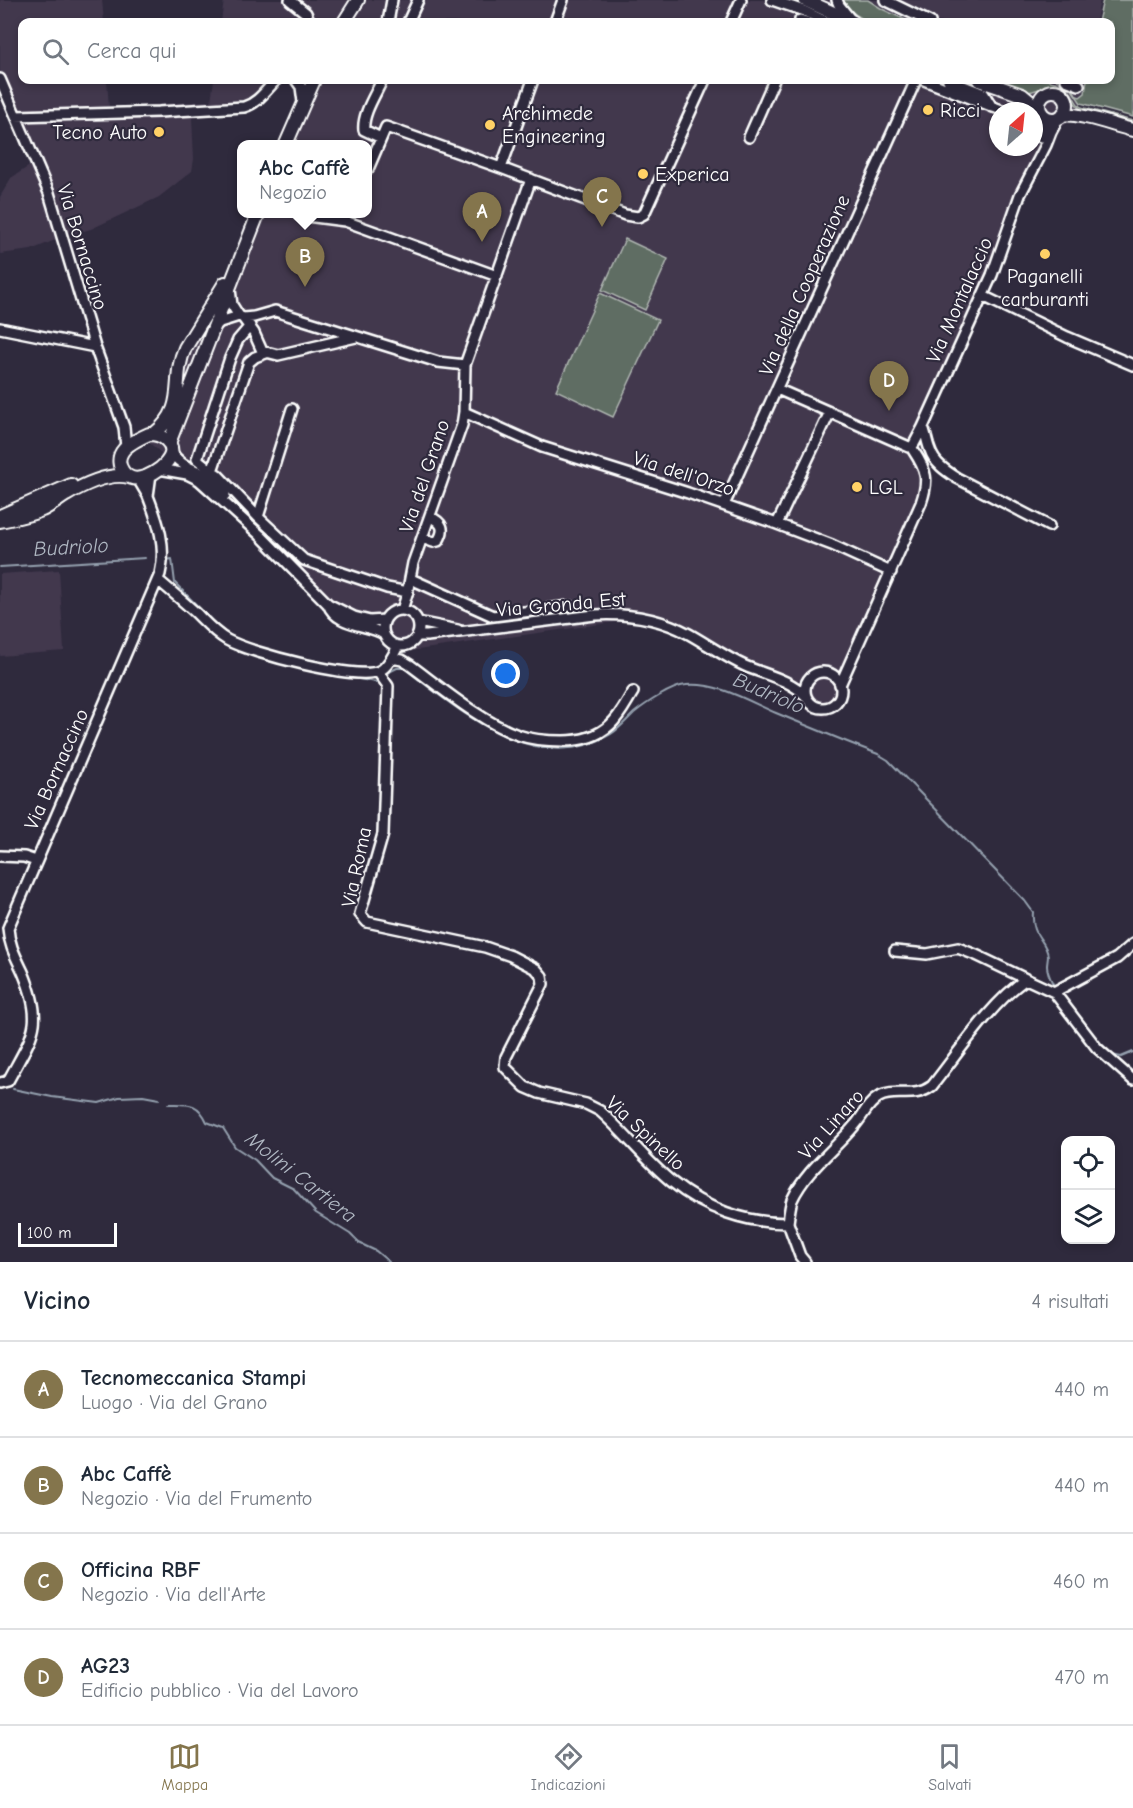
<!DOCTYPE html>
<html lang="it">
<meta charset="utf-8">
<style>
body{margin:0;font-family:"Comic Neue",sans-serif;background:#f6f6f7;color:#1f2937}
.controls{position:absolute;right:18px;bottom:18px;display:grid;overflow:hidden;border-radius:12px;box-shadow:0 3px 9px #0003}
.controls button{width:54px;height:54px;display:grid;place-items:center;padding:0;border:0;border-bottom:2px solid #e0e1e3;background:#fff;color:#1f2937;font:30px sans-serif}
.compass{position:absolute;left:989px;top:102px;width:54px;height:54px;border-radius:50%;background:#fff;box-shadow:0 3px 9px #0003;rotate:27deg}
.scale{position:absolute;left:18px;bottom:15px;width:99px;box-sizing:border-box;padding-left:6px;border:3px solid #fff;border-top:0;font-size:16px;line-height:21px;white-space:nowrap;color:#fff;-webkit-text-stroke:4px #2f2a3d;paint-order:stroke}
.you{position:absolute;left:506px;top:674px;width:21px;height:21px;margin:-15px;border:4px solid #fff;border-radius:50%;background:#1a73e8;box-shadow:0 0 0 9px #1a73e833}
.badge{display:grid;place-items:center;width:39px;height:39px;border-radius:50%;background:#84754c;color:#fff;font-size:20px;font-weight:700}
.pin{position:absolute;translate:-50% -50px;filter:drop-shadow(0 2px 3px #0008)}
.pin::after{content:'';position:absolute;top:32px;width:21px;height:18px;background:inherit;clip-path:polygon(0 0,100% 0,50% 100%)}
.popup{position:absolute;left:237px;top:140px;width:135px;height:78px;box-sizing:border-box;display:grid;place-content:center;border-radius:12px;background:#fff;filter:drop-shadow(0 2px 4px #0005);font-size:20px;white-space:nowrap;color:#747a83}
.popup b{font-size:22px;color:#1f2937}
.popup::after{content:'';position:absolute;left:50%;top:100%;margin-left:-12px;border:12px solid transparent;border-top-color:#fff}
.list{margin:0;padding:0;list-style:none}
h2{display:flex;justify-content:space-between;align-items:center;height:78px;margin:0;padding:0 24px;font-size:26px}
h2 small{font-size:20px;font-weight:400;color:#747a83}
.list li{display:grid;grid-template-columns:39px 1fr auto;gap:18px;align-items:center;box-sizing:border-box;height:96px;padding:0 24px;border-top:2px solid #e0e1e3}
.list b{display:block;font-size:22px;white-space:nowrap}
.list p{margin:0;font-size:20px;white-space:nowrap;color:#747a83}
.list em{font-size:20px;font-style:normal;color:#747a83}
.icon{flex:none;width:33px;height:33px;fill:none;stroke:currentColor;stroke-width:2;stroke-linecap:round;stroke-linejoin:round}
.map{position:relative;flex:none;width:1133px;height:1262px;overflow:hidden}
.search{position:absolute;background:#fff;box-shadow:0 3px 9px #0003;left:18px;right:18px;top:18px;height:66px;display:flex;align-items:center;gap:15px;box-sizing:border-box;padding:0 21px;border-radius:12px;color:#747a83;font-size:22px}
.sheet{height:462px;background:#fff}
nav{display:flex;justify-content:space-around;align-items:center;box-sizing:border-box;height:84px;border-top:2px solid #e0e1e3;background:#fff;font-size:16px;color:#747a83}
nav a{display:grid;justify-items:center;gap:3px}
nav .on{color:#84754c}
.map>svg:first-child{display:block}
.built{fill:#42384e;fill-rule:evenodd}
.green{fill:#5f6d63;stroke:#afb6b1;stroke-width:1.5}
.lines{fill:none;stroke-linecap:round;stroke-linejoin:round}
.stream{stroke:#95a1af;stroke-width:2}
.minor-casing{stroke:#fff;stroke-width:14}
.major-casing{stroke:#fff;stroke-width:16}
.minor{stroke:#2f2a3d;stroke-width:9}
.major{stroke:#2f2a3d;stroke-width:12}
.poi-dot{fill:#ffd166;stroke:#2f2a3d;stroke-width:2}
.labels{text-anchor:middle;stroke-width:4.5;stroke-linejoin:round;paint-order:stroke}
.poi-label{font-size:20px;fill:#fff;stroke:#2f2a3d;text-anchor:start}
.street-label{font-size:20px;fill:#fff;stroke:#2f2a3d}
.water-label{font-size:21px;font-style:italic;fill:#b0b8c3;stroke:#2f2a3d}
</style>
<div class="map">
<svg width="1133" height="1262" viewBox="0 0 1133 1262">
<rect width="100%" height="100%" fill="#2f2a3d"/>
<filter id="ink" filterUnits="userSpaceOnUse"><feTurbulence type="fractalNoise" baseFrequency=".0167" numOctaves="2"/><feDisplacementMap in="SourceGraphic" scale="12" xChannelSelector="R" yChannelSelector="G"/><feConvolveMatrix kernelMatrix="1 2 1 2 8 2 1 2 1" color-interpolation-filters="sRGB"/></filter>
<g filter="url(#ink)">
<path class="built" d="M0,0H102L104,22H22V80H107L109,108L211,101L214,80H282L255,110L192,118L194,159L192,171L159,197L91,229L65,236L31,250L0,254V197L11,178L31,165L0,91Z
M224,0H1100L1096,22H221Z
M287,80H1086L1082,101L1072,120L1056,130L1019,204L1001,262L920,445L930,482V494L846,684L844,701L835,712L824,717L809,712L791,692L677,635L643,622L622,621L389,654L383,641L377,635L342,626L199,486L186,476L158,471L161,453L144,438L159,422L170,405L175,383L206,310L238,253L254,214H368V144H282L300,100L296,88ZM998,111H1034V147H998Z
M59,570L64,651L0,656V574Z"/>
<path class="green" d="M843,0H868L882,9L910,22H862L863,19C854,14 847,9 843,0Z
M1103,0H1133V117L1081,103L1069,85L1056,80C1067,81 1072,87 1077,96L1080,97L1085,93L1087,80H1110V22H1098Z
M991,80C1012,80 1049,74 1067,88C1074,93 1074,102 1081,107L1133,121V124L1082,110C1070,102 1067,82 1050,86C1041,87 1035,92 1026,92Z
M625,239L668,259L645,310L602,290Z
M600,293L658,320L613,417L556,390Z"/>
<g class="lines">
<path class="stream" d="M167,560L172,559L175,583L223,632L237,640L286,655
M0,567L145,558
M301,669L376,682
M387,673L397,668H404C460,711 537,779 611,734C619,729 627,720 634,713C645,704 672,686 686,685C718,682 748,701 776,713C810,727 844,741 878,754L888,760L1025,901L1033,912C1031,937 1046,939 1048,956C1048,959 1047,963 1047,966C1047,972 1050,978 1053,984
M1061,993L1083,1022
M1112,1055L1121,1057L1133,1052
M13,1089L52,1097L99,1103L119,1097L143,1096L159,1099
M168,1104C189,1104 198,1102 207,1122L223,1128L235,1147L255,1160L272,1178L294,1189L316,1213L350,1234L359,1243L376,1251L389,1262"/>
<defs>
<path id="minor" d="M290,0L306,13L310,22
M772,0L804,11L827,22
M837,0L839,5L851,20
M885,0L930,22
M800,20L806,22
M388,22L392,0
M408,22L418,0
M555,22L563,0
M731,22L741,0
M0,79L49,193L95,347L124,427L126,447
M296,80L301,87L303,102
M924,80L1004,111
M948,80L984,94L992,107
M1066,80L1079,85
M1042,114L1051,132
M16,116L159,112L244,107C258,103 266,90 276,80
M1034,122L1043,129V133L1041,137
M749,137L774,80
M381,138L364,130C362,114 376,94 382,80
M501,168L533,80
M368,169L386,127L501,168L625,215L638,217L644,214L705,80
M299,215L345,221L497,276
M230,289L232,305L239,316L243,318L254,333L262,351L278,355L356,337
M983,296L1067,337L1133,365
M243,318L254,317L275,311L438,362L465,365
M214,327L220,322L239,316
M0,328L95,347
M777,389L909,447
M292,409L258,517L304,560L387,588L408,592
M464,412L542,447L688,493L777,524L832,545L891,572
M914,444L923,427
M171,451C180,467 194,468 207,477C214,482 219,489 225,495
M159,469L187,474L199,480L260,535L328,604C336,626 367,624 384,634
M212,471L197,459L230,358L238,340L250,326
M138,479L148,496L151,474
M724,505L916,80
M258,517L218,475L212,471L249,362L255,357L266,353
M777,524L830,412
M1049,526L957,478C946,471 934,463 930,450C927,443 926,434 923,427L992,275L1020,195L1046,145L1051,132L1059,117
M422,538L433,542L438,541C446,529 442,522 430,517
M411,579L493,616L569,606
M158,580C171,591 184,602 196,613C206,623 215,633 227,640C250,653 357,681 379,671C388,667 394,654 398,646
M328,604L354,617L370,621L385,620
M402,610L407,594L413,563L462,425L464,412L465,365L531,179
M383 628a18 18 0 1 1 36 0a18 18 0 1 1-36 0Z
M418,622L458,630
M417,636H427L595,615C629,613 659,618 689,634C707,644 725,657 745,666C766,675 789,679 806,696
M392,658L402,660L410,665C440,687 483,723 518,735C532,740 548,741 563,741C580,741 597,737 610,725C620,716 626,703 633,692
M378,672L388,686L383,834L360,914L367,922L485,947L511,956L536,969L542,976L543,984L506,1057L505,1067L525,1087L539,1093L586,1104L600,1111C625,1133 646,1161 672,1182C705,1209 746,1223 788,1223
M805 690a18 18 0 1 1 36 0a18 18 0 1 1-36 0Z
M840,685L921,503C929,480 927,471 913,450
M0,856L24,857L36,861
M895,951L927,954L958,948L976,955L1026,979
M1054,992L1097,1048L1133,1080
M0,1083L8,1081C33,1034 45,1025 23,972C16,957 9,945 8,928L160,574C167,546 158,522 148,496
M788,1223C789,1215 790,1206 792,1200C806,1170 835,1149 855,1125C863,1116 868,1103 879,1097C896,1088 913,1100 932,1086C959,1052 991,1003 1026,979L1054,992L1117,958L1133,944
M788,1223L800,1256L805,1262"/>
<path id="major" d="M805,0L853,22
M344,22L358,0
M979,80L1022,95L1039,109
M1039 105a14 14 0 1 1 28 0a14 14 0 1 1-28 0Z
M1063,114C1088,115 1109,124 1133,130
M286,144L314,80
M149,434C155,434 161,435 166,440C183,455 156,475 141,478C126,482 114,465 122,452C127,444 140,438 149,434Z
M154,434C189,406 170,381 185,348L225,283
M169,443L258,214
M0,516L71,485
M0,521C14,518 28,516 42,510C50,506 58,500 66,495C83,485 109,472 129,477"/>
</defs>
<use href="#minor" class="minor-casing"/>
<use href="#major" class="major-casing"/>
<use href="#minor" class="minor"/>
<use href="#major" class="major"/>
</g>
</g>
<g class="poi-dot">
<circle cx="928" cy="110" r="6"/>
<circle cx="490" cy="125" r="6"/>
<circle cx="159" cy="132" r="6"/>
<circle cx="643" cy="174" r="6"/>
<circle cx="1045" cy="254" r="6"/>
<circle cx="857" cy="487" r="6"/>
</g>
<g class="labels">
<g class="poi-label">
<text x="940" y="117">Ricci</text>
<text x="502" y="120">Archimede<tspan x="502" dy="23">Engineering</tspan></text>
<text x="147" y="139" text-anchor="end">Tecno Auto</text>
<text x="655" y="181">Experica</text>
<text x="1045" y="283" text-anchor="middle">Paganelli<tspan x="1045" dy="23">carburanti</tspan></text>
<text x="869" y="494">LGL</text>
</g>
<g class="street-label">
<text transform="translate(83 247) rotate(73)" y="7">Via Bornaccino</text>
<text transform="translate(804 285) rotate(-66)" y="7">Via della Cooperazione</text>
<text transform="translate(959 300) rotate(-66)" y="7">Via Montalaccio</text>
<text transform="translate(684 473) rotate(18)" y="7">Via dell'Orzo</text>
<text transform="translate(424 476) rotate(-71)" y="7">Via del Grano</text>
<text transform="translate(561 604) rotate(-5)" y="7">Via Gronda Est</text>
<text transform="translate(56 769) rotate(-66)" y="7">Via Bornaccino</text>
<text transform="translate(356 867) rotate(-78)" y="7">Via Roma</text>
<text transform="translate(831 1124) rotate(-48)" y="7">Via Linaro</text>
<text transform="translate(646 1133) rotate(43)" y="7">Via Spinello</text>
</g>
<g class="water-label">
<text transform="translate(71 547) rotate(-3)" y="7">Budriolo</text>
<text transform="translate(769 693) rotate(23)" y="7">Budriolo</text>
<text transform="translate(301 1177) rotate(38)" y="7">Molini Cartiera</text>
</g>
</g>
</svg>
<div class="controls">
<button><svg class="icon" aria-label="locate" viewBox="0 0 24 24"><circle cx="12" cy="12" r="6"/><path d="M12 2v4M12 18v4M2 12h4M18 12h4"/></svg></button>
<button><svg class="icon" aria-label="layers" viewBox="0 0 24 24"><path d="M12 4l9 5-9 5-9-5zM3 14l9 5 9-5"/></svg></button>
</div>
<svg class="compass" viewBox="-18 -18 36 36"><path d="M0-13l5 13h-10z" fill="#e53935"/><path d="M0 13l5-13h-10z" fill="#747a83"/></svg>
<div class="scale">100 m</div>
<div class="you"></div>
<div class="pin badge" style="left:482px;top:242px">A</div>
<div class="pin badge" style="left:305px;top:287px">B</div>
<div class="popup"><b>Abc Caffè</b>Negozio</div>
<div class="pin badge" style="left:602px;top:227px">C</div>
<div class="pin badge" style="left:889px;top:411px">D</div>
<div class="search"><svg class="icon" aria-label="search" viewBox="0 0 24 24"><circle cx="10" cy="10" r="6"/><path d="M15 15l6 6"/></svg>Cerca qui</div>
</div>
<section class="sheet">
<h2>Vicino<small>4 risultati</small></h2>
<ul class="list">
<li><span class="badge">A</span><div><b>Tecnomeccanica Stampi</b><p>Luogo · Via del Grano</p></div><em>440 m</em></li>
<li><span class="badge">B</span><div><b>Abc Caffè</b><p>Negozio · Via del Frumento</p></div><em>440 m</em></li>
<li><span class="badge">C</span><div><b>Officina RBF</b><p>Negozio · Via dell'Arte</p></div><em>460 m</em></li>
<li><span class="badge">D</span><div><b>AG23</b><p>Edificio pubblico · Via del Lavoro</p></div><em>470 m</em></li>
</ul>
</section>
<nav>
<a class="on"><svg class="icon" aria-label="map" viewBox="0 0 24 24"><path d="M3 6l6-2 6 2 6-2v14l-6 2-6-2-6 2zM9 4v14M15 6v14"/></svg>Mappa</a>
<a><svg class="icon" aria-label="directions" viewBox="0 0 24 24"><path d="M12 3l9 9-9 9-9-9zM9 14v-3h6M13 9l2 2-2 2"/></svg>Indicazioni</a>
<a><svg class="icon" aria-label="saved" viewBox="0 0 24 24"><path d="M7 4h10v16l-5-4-5 4z"/></svg>Salvati</a>
</nav>
